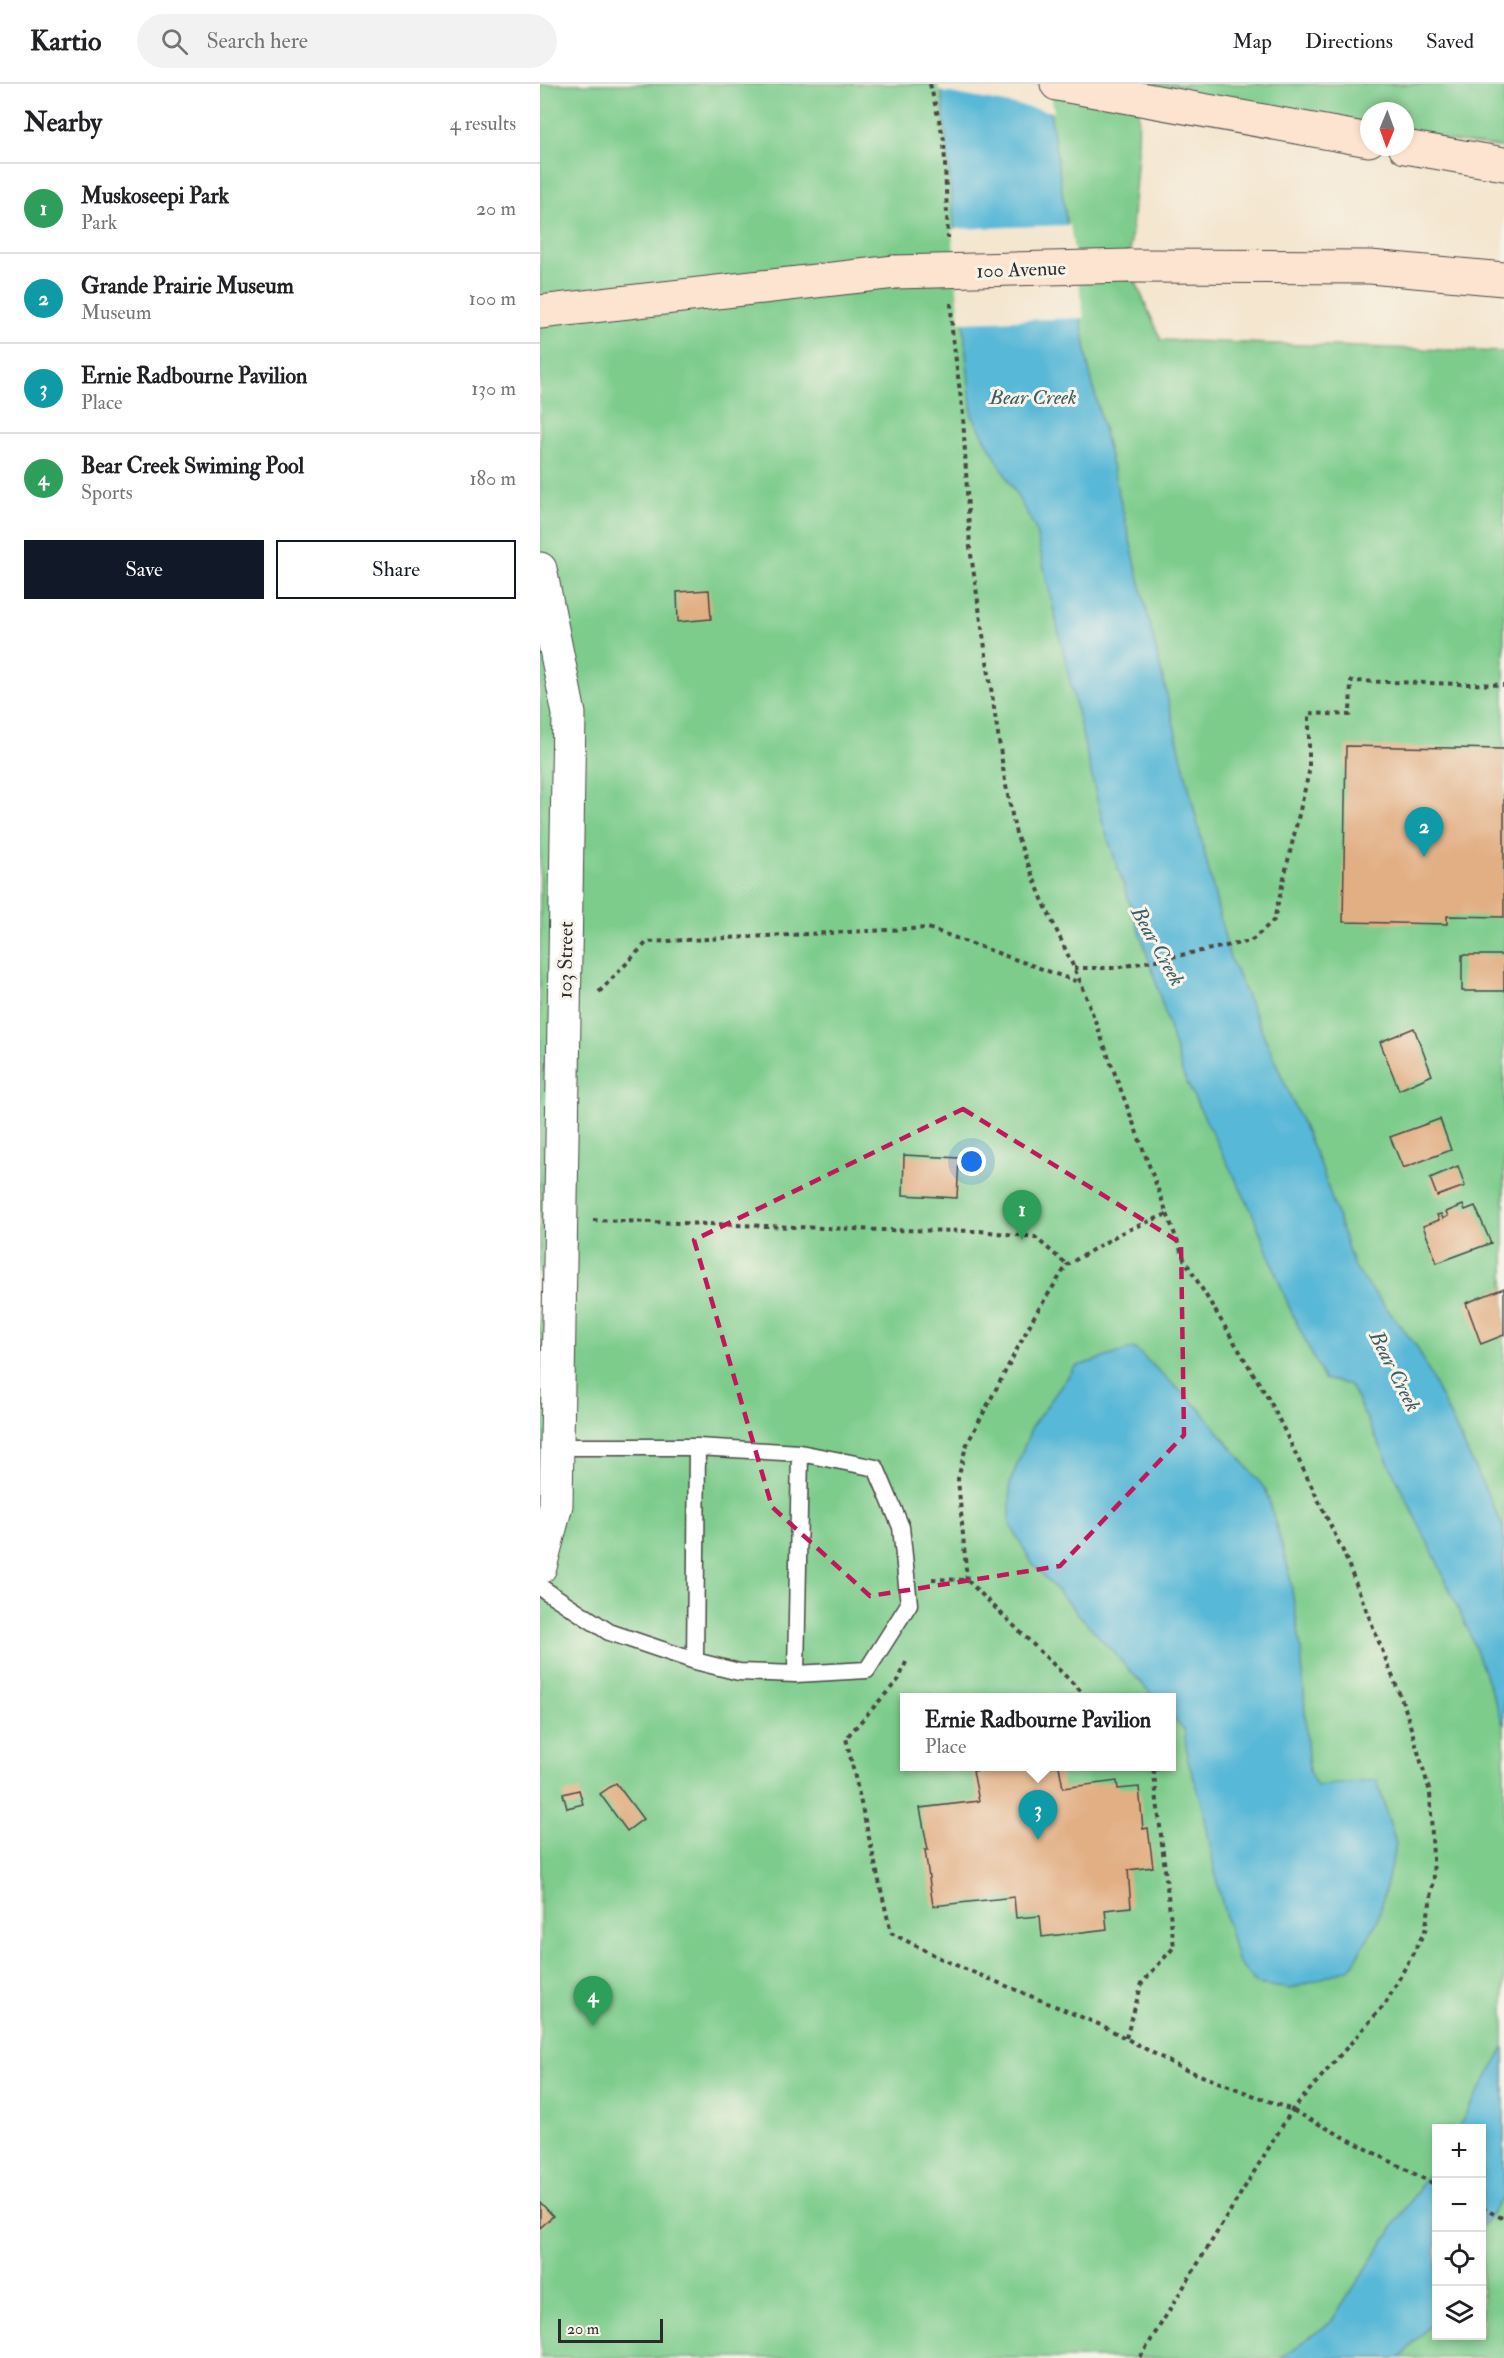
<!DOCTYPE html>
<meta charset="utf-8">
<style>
body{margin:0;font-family:"IM FELL Double Pica",serif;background:#f2f2f2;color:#202124}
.controls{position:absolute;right:18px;bottom:18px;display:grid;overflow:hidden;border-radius:0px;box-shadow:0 3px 9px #0003}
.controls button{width:54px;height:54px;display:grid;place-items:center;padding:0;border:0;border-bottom:2px solid #e0e0e0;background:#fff;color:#202124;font:30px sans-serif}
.compass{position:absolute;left:820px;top:18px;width:54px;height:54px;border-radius:50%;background:#fff;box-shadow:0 3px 9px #0003;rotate:181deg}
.scale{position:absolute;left:18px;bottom:15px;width:105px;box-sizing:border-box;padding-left:6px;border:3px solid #2b2b2b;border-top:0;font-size:16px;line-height:21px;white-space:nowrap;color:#2b2b2b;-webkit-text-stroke:4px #f7f3e8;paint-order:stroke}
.you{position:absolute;left:432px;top:1078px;width:21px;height:21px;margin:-15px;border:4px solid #fff;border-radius:50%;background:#1a73e8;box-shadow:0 0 0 9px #1a73e833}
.badge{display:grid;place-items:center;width:39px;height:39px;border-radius:50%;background:#111827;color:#fff;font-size:20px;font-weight:700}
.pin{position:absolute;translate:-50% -50px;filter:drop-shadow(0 2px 3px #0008)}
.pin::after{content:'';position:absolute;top:32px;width:21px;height:18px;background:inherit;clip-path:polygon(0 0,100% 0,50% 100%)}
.popup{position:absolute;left:360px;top:1609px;width:276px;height:78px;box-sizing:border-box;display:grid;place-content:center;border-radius:0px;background:#fff;filter:drop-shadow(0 2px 4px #0005);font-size:20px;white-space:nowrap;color:#757577}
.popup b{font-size:22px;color:#202124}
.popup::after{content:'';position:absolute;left:50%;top:100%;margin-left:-12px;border:12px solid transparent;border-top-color:#fff}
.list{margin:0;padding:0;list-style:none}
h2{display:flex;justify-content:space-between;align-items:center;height:78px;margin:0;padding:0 24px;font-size:26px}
h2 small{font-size:20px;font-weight:400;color:#757577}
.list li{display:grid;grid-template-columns:39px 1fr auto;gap:18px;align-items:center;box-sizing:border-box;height:90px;padding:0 24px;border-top:2px solid #e0e0e0}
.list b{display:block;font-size:22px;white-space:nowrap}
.list p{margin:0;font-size:20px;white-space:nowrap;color:#757577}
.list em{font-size:20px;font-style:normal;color:#757577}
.actions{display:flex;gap:12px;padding:18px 24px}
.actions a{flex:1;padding:14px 0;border:2px solid #111827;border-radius:0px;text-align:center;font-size:21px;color:#111827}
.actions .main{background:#111827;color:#fff}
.icon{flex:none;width:33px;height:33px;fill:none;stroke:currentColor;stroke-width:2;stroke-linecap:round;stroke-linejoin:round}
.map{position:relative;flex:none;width:964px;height:2274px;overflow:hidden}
header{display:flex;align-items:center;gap:36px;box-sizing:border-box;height:84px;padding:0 30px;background:#fff;border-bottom:2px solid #e0e0e0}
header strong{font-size:28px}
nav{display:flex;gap:33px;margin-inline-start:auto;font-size:21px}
.search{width:420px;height:54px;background:#f2f2f2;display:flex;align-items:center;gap:15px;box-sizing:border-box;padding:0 21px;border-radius:33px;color:#757577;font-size:22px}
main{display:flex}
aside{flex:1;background:#fff}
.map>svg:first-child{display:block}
.green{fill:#7dcc8c;stroke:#547c5c;stroke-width:1.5;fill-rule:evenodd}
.water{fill:#58b8d7;stroke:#427281;stroke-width:1.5}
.pier{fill:#f4e6cf}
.building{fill:#e2af84}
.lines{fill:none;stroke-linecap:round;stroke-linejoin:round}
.lane-casing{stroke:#494744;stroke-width:19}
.street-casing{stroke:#494744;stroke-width:35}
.secondary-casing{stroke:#494744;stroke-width:35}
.path{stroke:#494744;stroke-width:4;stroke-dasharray:4.5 4.5;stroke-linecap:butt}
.lane{stroke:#fff;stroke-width:16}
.street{stroke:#fff;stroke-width:33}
.secondary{stroke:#fde4d1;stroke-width:33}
.secondary-bridge-casing{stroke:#494744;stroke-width:35;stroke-linecap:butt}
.secondary-bridge{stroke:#fde4d1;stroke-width:33}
.marked{fill:none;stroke:#c2185b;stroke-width:4.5;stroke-dasharray:12 8;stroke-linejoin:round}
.labels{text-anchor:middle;stroke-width:6;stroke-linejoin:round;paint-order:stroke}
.street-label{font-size:20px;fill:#2b2b2b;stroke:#f7f3e8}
.water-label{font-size:21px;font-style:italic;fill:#3b5c67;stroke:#f7f3e8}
</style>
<header>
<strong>Kartio</strong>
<div class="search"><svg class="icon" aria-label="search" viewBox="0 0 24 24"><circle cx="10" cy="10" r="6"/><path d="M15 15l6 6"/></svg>Search here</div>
<nav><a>Map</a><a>Directions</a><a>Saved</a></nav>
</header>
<main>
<aside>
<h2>Nearby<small>4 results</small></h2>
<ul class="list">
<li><span class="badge" style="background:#2e9e5b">1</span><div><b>Muskoseepi Park</b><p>Park</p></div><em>20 m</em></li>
<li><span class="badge" style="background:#0f9aa8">2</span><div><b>Grande Prairie Museum</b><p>Museum</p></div><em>100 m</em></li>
<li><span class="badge" style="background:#0f9aa8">3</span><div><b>Ernie Radbourne Pavilion</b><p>Place</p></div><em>130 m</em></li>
<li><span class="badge" style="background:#2e9e5b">4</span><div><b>Bear Creek Swiming Pool</b><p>Sports</p></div><em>180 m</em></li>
</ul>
<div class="actions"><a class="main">Save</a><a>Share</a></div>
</aside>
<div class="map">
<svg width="964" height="2274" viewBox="0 0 964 2274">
<rect width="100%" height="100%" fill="#f7f3e8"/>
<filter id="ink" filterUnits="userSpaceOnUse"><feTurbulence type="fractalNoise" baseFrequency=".0167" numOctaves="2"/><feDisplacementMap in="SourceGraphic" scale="12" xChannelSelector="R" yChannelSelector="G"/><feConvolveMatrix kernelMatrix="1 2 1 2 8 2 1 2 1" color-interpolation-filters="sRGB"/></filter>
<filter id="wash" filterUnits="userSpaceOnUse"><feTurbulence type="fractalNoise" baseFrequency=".008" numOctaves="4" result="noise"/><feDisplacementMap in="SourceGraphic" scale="24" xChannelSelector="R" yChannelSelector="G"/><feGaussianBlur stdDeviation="1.35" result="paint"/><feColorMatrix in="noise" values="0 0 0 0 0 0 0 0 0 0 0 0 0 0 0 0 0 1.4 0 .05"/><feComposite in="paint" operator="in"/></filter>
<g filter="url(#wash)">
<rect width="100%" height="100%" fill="#f4e6cf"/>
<path class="green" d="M0,0H964V64L865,51V27H829V46L599,17L598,69L589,182L621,256L964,268V2274H0ZM364,1614H632V1682H364ZM896,2044H942V2252H896Z"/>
<path class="water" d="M401,0H506L548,281L689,871L782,1085L814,1183L877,1263L964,1445V1642L933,1558L895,1473L810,1301L784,1295L749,1223L712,1128L643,991L613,888L562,737L495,444L432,331Z
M594,1264L661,1326L726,1406L749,1487L761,1565L769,1687L777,1702L837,1696L856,1760L838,1836L811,1884L751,1905L717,1900L697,1876L678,1803L662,1718L648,1677L644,1646L632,1632V1614L614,1613L492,1479L470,1440V1399L492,1342L535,1283Z
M964,1964V2111L942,2143V2044H918Z
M896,2078V2235L860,2274H741L791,2238Z"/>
<path class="pier" d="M398,0H509L514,28L399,7Z
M530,141L544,234L420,238L412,145Z"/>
<g id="blocks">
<path class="building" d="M169,506L171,535L138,538L137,508Z
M806,662L964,665V833L907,832V840L803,838Z
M922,871H964V907H922Z
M874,944L892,991L859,1006L840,958Z
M900,1035L911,1066L863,1084L850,1053Z
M364,1071L419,1074L417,1114L363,1111Z
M918,1082L925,1102L897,1112L890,1094Z
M923,1121L925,1126L935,1122L951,1159L897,1179L883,1142L899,1136L897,1131L901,1130L903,1135L908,1132L906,1128Z
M964,1204V1251L941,1260L926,1219Z
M465,1682H519L523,1704L577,1697L578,1705L599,1703L603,1745L608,1744L613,1783L588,1786L591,1823L565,1826L567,1845L502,1853L500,1832L476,1834L474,1813L393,1822L385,1766H388L380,1724L439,1717L433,1687Z
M76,1699L103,1735L87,1747L60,1710Z
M39,1706L43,1720L27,1724L23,1710Z
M0,2118L13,2132L0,2144Z"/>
</g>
</g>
<g filter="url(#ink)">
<use href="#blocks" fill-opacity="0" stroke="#494744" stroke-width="1.5"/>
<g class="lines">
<defs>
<path id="lane" d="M0,1503L69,1548L155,1577L199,1588L256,1590L327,1586L369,1520L361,1443L336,1384L260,1369L157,1363H17
M155,1577L157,1363
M256,1590L260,1369"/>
<path id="street" d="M0,485L29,630L16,1421L0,1483"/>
<path id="secondary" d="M517,0L829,56
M865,63L964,80
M589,182L830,183L964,195
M0,228L355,188"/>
</defs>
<use href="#lane" class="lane-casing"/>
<use href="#street" class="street-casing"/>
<use href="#secondary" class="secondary-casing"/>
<path class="path" d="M390,0L404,56L408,154
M411,219L412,246L423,331L430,464L465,697L476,750L502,815L541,899L644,1175L731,1319L803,1467L865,1624L890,1708L894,1796L885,1847L846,1919L752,2026L600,2274
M534,884H576L711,857L734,836L769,688V629L810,631L811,597L964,601
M59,908L107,858L388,844L541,899
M53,1136L342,1146L440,1147L495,1153L527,1181
M392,1495L427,1496L548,1614
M427,1496L418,1395L426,1362L495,1231L527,1181L581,1149L627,1130
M366,1578L359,1595L306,1654L351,1849L406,1877L563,1942L641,1984L752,2026L896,2101
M586,1954L602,1899L634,1863L613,1682
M942,2124L964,2135"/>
<use href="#lane" class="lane"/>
<use href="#street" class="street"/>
<use href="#secondary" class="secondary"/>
<defs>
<path id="secondary-bridge" d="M355,188L589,182"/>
</defs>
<use href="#secondary-bridge" class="secondary-bridge-casing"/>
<use href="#secondary-bridge" class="secondary-bridge"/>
</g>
</g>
<path class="marked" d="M423,1025L641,1159L644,1351L520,1482L330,1512L232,1423L154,1156Z"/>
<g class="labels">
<g class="street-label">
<text transform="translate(481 185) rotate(-2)" y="7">100 Avenue</text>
<text transform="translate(25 876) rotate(-89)" y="7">103 Street</text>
</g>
<g class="water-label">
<text x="493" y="320">Bear Creek</text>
<text transform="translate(618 862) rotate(61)" y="7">Bear Creek</text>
<text transform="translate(855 1287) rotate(63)" y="7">Bear Creek</text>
</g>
</g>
</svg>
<div class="controls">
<button>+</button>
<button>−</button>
<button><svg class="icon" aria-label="locate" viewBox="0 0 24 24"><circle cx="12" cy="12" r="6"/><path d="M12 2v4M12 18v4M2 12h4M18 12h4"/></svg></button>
<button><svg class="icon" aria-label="layers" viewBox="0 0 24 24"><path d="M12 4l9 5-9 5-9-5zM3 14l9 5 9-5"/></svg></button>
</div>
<svg class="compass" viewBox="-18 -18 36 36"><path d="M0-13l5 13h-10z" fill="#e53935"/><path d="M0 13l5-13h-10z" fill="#757577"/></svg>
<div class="scale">20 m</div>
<div class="you"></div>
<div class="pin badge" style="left:482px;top:1156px;background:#2e9e5b">1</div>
<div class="pin badge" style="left:884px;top:773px;background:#0f9aa8">2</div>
<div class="pin badge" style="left:498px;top:1756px;background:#0f9aa8">3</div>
<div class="popup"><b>Ernie Radbourne Pavilion</b>Place</div>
<div class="pin badge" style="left:53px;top:1942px;background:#2e9e5b">4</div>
</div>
</main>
